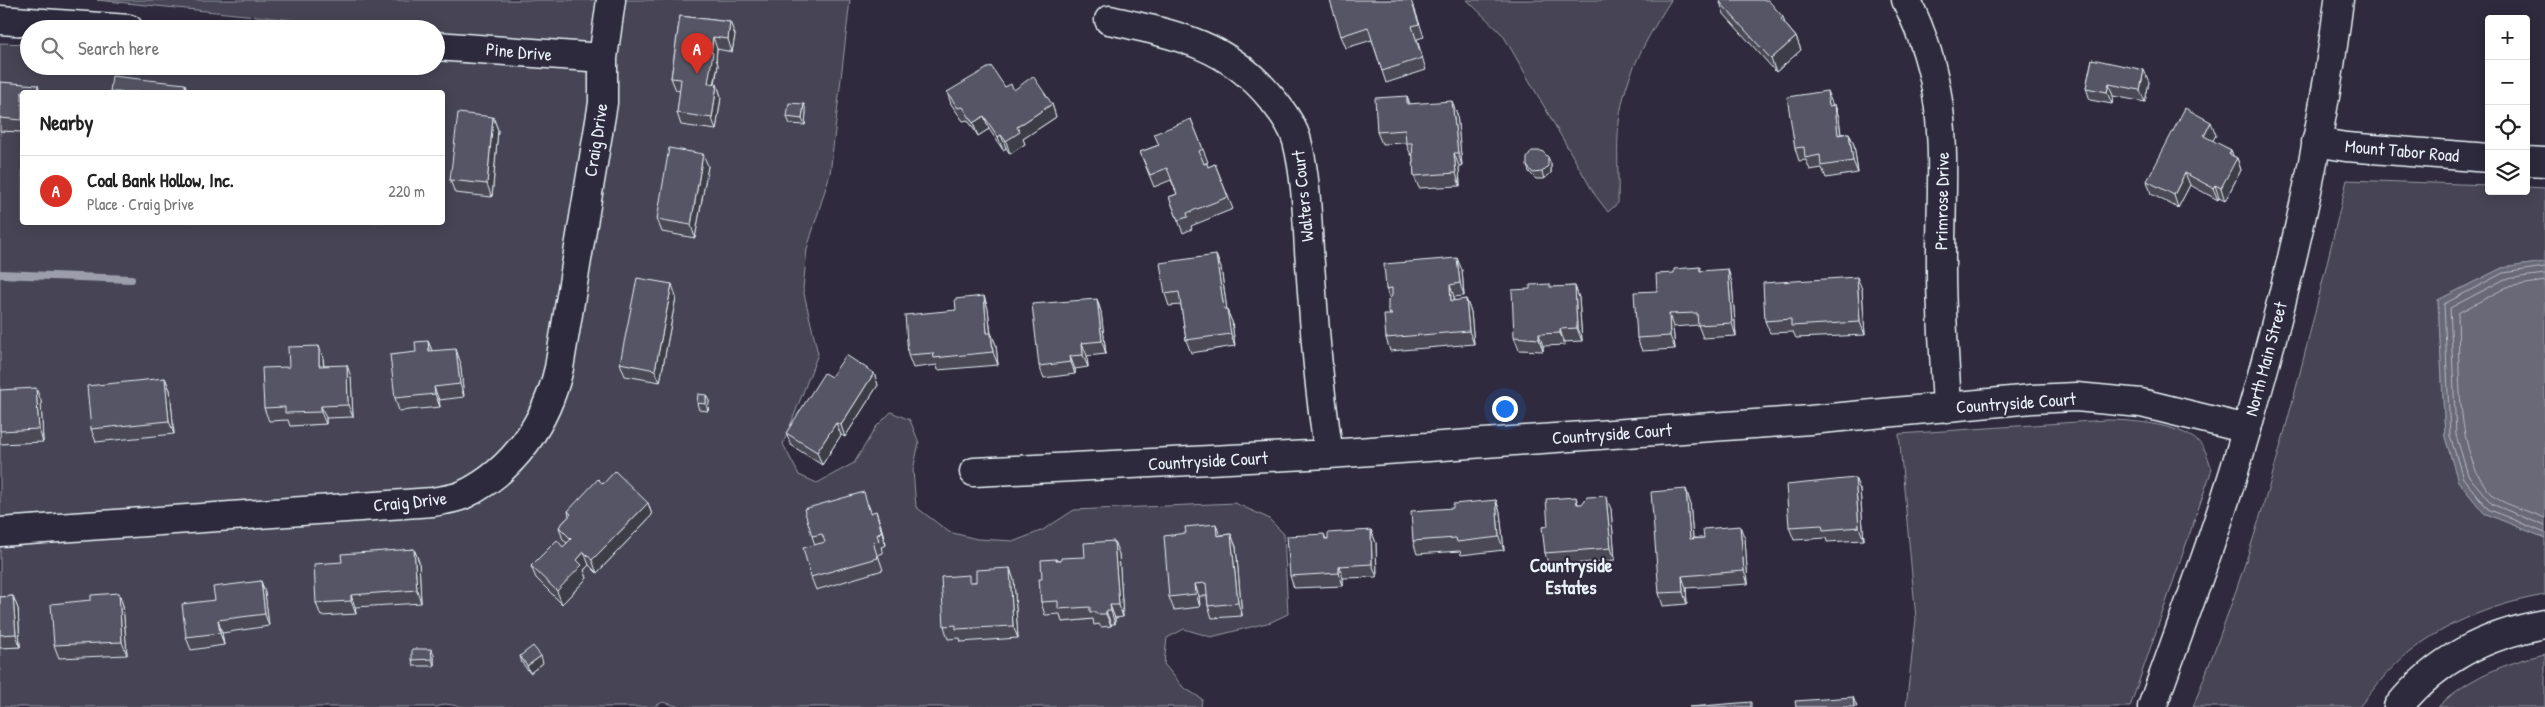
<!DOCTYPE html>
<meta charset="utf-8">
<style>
body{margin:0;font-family:"Patrick Hand",sans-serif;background:#f6f6f6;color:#222}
.controls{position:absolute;right:15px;top:15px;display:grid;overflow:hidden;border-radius:5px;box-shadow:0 2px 12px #0003}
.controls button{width:45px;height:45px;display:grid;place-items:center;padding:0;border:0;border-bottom:1px solid #e0e0e0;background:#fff;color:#222;font:25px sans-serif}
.you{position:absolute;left:1504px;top:408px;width:18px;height:18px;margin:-12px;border:4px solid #fff;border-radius:50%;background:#1a73e8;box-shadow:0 0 0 8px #1a73e833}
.badge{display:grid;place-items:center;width:32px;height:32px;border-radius:50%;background:#d93025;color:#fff;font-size:16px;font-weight:700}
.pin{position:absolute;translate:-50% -41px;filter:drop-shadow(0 1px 2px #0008)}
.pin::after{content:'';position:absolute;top:26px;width:18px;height:15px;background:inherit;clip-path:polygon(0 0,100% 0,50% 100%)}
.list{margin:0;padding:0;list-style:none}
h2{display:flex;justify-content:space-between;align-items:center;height:65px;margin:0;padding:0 20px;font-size:21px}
h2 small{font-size:16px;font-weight:400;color:#767676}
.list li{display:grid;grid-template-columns:32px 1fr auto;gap:15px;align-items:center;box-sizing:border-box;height:70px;padding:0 20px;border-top:1px solid #e0e0e0}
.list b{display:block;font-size:19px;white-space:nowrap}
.list p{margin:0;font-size:16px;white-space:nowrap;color:#767676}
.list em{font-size:16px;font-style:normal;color:#767676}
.icon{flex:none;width:28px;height:28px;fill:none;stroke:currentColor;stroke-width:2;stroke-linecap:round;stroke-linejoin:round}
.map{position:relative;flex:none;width:2545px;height:707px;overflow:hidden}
.search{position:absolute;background:#fff;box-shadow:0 2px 12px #0003;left:20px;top:20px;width:425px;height:55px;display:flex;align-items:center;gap:12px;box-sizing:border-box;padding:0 18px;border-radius:28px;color:#767676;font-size:19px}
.panel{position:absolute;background:#fff;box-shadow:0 2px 12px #0003;left:20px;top:90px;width:425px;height:135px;border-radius:5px}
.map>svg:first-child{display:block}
.green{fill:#464455;stroke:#979aa6;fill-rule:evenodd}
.water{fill:#696978;stroke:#9c9fab}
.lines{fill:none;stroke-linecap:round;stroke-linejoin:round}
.shore{stroke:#b5bbc5;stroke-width:1}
.stream{stroke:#9c9fab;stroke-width:8}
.minor-casing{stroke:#e8f1f8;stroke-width:31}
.major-casing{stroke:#e8f1f8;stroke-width:31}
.minor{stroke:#2f2a3d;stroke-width:28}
.major{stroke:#2f2a3d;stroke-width:28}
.wall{fill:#4b4957;stroke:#e8f1f8}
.shaded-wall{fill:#3d3c47;stroke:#e8f1f8}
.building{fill:#575565;stroke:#e8f1f8}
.labels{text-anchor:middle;stroke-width:4.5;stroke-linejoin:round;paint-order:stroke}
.street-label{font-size:18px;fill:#e8f1f8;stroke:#2f2a3d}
.neighbourhood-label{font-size:19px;font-weight:bold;fill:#e8f1f8;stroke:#2f2a3d}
</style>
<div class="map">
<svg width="2545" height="707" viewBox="0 0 2545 707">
<rect width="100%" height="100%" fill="#2f2a3d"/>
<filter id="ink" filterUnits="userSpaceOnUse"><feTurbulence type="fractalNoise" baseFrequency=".02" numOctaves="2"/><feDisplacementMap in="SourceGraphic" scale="10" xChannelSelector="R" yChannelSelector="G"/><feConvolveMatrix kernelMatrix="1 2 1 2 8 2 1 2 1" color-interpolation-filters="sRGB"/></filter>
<g filter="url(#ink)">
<path class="green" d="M97,0H850L830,174L807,249L803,289L818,354L783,444L799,475L817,483L854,463L876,427L891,412L910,420L919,443L913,470L916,507L949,532L977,539L1015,541L1043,530L1074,510L1235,503L1268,518L1284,534L1288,614L1271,622L1211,637L1184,629L1167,638L1164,664L1183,687L1202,699L1201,707H680L663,702L653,707H465L445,704L437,707H0V648L20,647L18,609L0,610V444L43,441L0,403V131L22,132V222H442V92L0,94V43L29,44V66H436V29H318V24L295,20ZM685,28L717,49L715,65L718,66L712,95L686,91ZM323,359L325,424L290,426L289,420ZM652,515L597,572L589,565L582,573L575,552ZM880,523L886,545L881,547L883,553L878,555L882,570L829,554ZM1044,591L1111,626L1100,624L1094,619L1063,622L1062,614Z
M1467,0H1671C1647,38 1624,76 1619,122C1616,149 1619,177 1618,203L1608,212L1595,195L1503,35Z
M2347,180L2489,185V191H2526V187L2545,188V262L2502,268L2438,300L2445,437L2458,481L2484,513L2545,538V595C2492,604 2436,626 2397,663C2383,676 2371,693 2359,707H2193C2218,642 2242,577 2262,510C2295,402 2320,290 2347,180Z
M2106,420C2131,420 2187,424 2203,447C2207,453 2209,462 2212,469L2130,707H1906L1916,619L1899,434Z
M2545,654V707H2438C2467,678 2505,663 2545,654Z"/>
<path class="water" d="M2545,262V538L2484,513L2458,481L2445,437L2438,300L2502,268Z"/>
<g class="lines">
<path class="shore" d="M2545,267L2503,273L2444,304L2450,436L2463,478L2488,509L2545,533
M2545,274L2505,279L2450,308L2456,435L2468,475L2492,504L2545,526
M2545,281L2507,287L2458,313C2460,365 2453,460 2495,497C2505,505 2532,512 2545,518"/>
<path class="stream" d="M0,274L131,279"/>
<defs>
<path id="minor" d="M1906,0C1954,95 1940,169 1941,271C1941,316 1945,362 1947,408
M0,20L129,29
M1109,20C1174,34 1228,44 1272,99C1282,111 1293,126 1297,141C1306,176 1307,214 1309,250C1314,319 1318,386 1329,454
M436,46L603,58
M2316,142L2346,147L2489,158
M2526,161L2545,162
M974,472L1329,454L1810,420L2032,399L2076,397L2141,403L2247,429
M0,532L433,502C443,500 454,499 463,495C514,471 547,421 559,368L603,103V58L611,0
M2398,707C2437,659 2485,635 2545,624"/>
<path id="major" d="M2152,707C2185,615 2220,523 2247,428C2287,291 2322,142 2339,0"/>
</defs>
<use href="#minor" class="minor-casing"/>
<use href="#major" class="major-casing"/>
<use href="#minor" class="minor"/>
<use href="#major" class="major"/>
</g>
<path class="wall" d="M1720,2L1786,25L1796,37L1801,50L1776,72L1724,14Z
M1414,7L1424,37L1417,39L1426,70L1386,83L1372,40L1346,48L1341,36Z
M680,16L730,22L735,35L732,52L717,49L716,59L718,65L715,84H717L721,97L716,130L681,125L677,113L680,91L676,90L671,78Z
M2092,59L2149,82L2145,102L2113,96L2112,104L2090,100L2086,88Z
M0,82L22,92V132L0,131Z
M1005,87L1014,90L1052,104L1056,117L1023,139L1025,144L1010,154L1006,148L1003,150L989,129L978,136L968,120L963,121L951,104L947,92Z
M1407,96L1410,104L1457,114L1462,166H1459L1460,186L1419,188L1414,176L1413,155H1411L1406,143L1382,144L1377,132Z
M1832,103V105H1835L1839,118L1841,134L1849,133L1854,145L1858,173L1826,178L1822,168L1810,170L1806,160L1799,161L1795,148Z
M806,111L805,125L790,124L787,117Z
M493,117L498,130L492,197L455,193L450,180Z
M1191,119L1208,162L1204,164L1208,167L1215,164L1233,209L1191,226L1192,229L1183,233L1169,197L1177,194L1171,180L1154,187L1140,152L1159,145Z
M2216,135L2212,141L2231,150L2233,156L2237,158L2241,170L2225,201L2219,198L2218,200L2190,185L2178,208L2151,194L2147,181Z
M1551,164V173L1544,179H1536L1529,172L1527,166Z
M708,166L695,238L662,232L657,219Z
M1216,255L1221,268L1227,310L1232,322L1235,346L1191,353L1186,340L1181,305L1169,306L1165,294Z
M1700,267L1701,271L1732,282L1736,336L1703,338L1698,325L1673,327L1675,349L1642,351L1637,338L1657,291L1674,273Z
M1462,270L1464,296L1454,297L1455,301L1466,299L1471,312L1474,344L1390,351L1386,338L1390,315L1388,310L1390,299L1386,289Z
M1575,286L1579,298L1582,341L1564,342L1565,345L1543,346V351L1519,350L1514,337L1530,289Z
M1862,289L1865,335L1796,338L1793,332L1770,333L1765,321Z
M984,296L988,309L991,333L996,345L998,365L938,370L937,365L913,368L908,355L956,310Z
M676,297L660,382L625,376L620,363Z
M1097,299L1101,312L1106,354L1087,356L1088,367L1075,369V374L1044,378L1039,366Z
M428,341L432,351L460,361L464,397L439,400L440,407L399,411L395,398L416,352Z
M323,358L324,366L351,377L353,417L326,418V424L290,426L288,420L269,421L264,408L289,367Z
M874,373L878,385L845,437L841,435L822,465L791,445L786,433L831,377Z
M165,378L170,390L174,434L96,442L91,429Z
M0,390L41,401L43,442L0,444Z
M706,395L709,401L708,411L699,410L697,403Z
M1855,478L1860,490L1864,540L1827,542L1826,538L1794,540L1789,527Z
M603,484L648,503L652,515L597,573L589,565L584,570L587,578L562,604L536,578L531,566L563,547L567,543L563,540L559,527L569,516L568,511Z
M1686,489L1690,502L1693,538L1745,539L1748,584L1686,588L1687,604L1663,606L1659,593Z
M1576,497L1578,504L1611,509L1615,560L1549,566L1545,553L1548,526Z
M1496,500L1500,512L1504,550L1461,555L1460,551L1417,554L1413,541Z
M868,504L871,512L880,523L886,545L881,547L883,553L878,555L883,570L816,590L811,577L815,545L812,536Z
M1371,530L1376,543L1377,577L1343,578V586L1294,588L1290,576L1324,534L1326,539Z
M1231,534L1236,547L1242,616L1212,618L1208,606L1207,596H1199L1200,607L1174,610L1169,597L1220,535Z
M414,549L419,562L421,603L355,607L356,614L321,616L316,603L342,562Z
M1119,554L1123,617L1115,618V624H1111V626L1101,627L1099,624L1094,625L1093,619L1062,622L1060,614L1045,615L1041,602L1042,579L1056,559L1057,561Z
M1010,568L1014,581L1018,638L961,642L960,638L948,639L944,626L971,582H976Z
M261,581L265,593L269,626L222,633L224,645L191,650L186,637L215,600Z
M119,593L123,606L127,655L59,658L54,645L91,600Z
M13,596L18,609L20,647L0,648V597Z
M434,655V666H414L412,660Z
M520,656L543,663L530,673L522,663Z"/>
<path class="shaded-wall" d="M1783,17L1787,30L1781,19Z
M730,22L735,35L732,52L728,39Z
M713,37L717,49L716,59L718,65L712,95L708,83Z
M1796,37L1801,50L1776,72L1771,59Z
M2144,70L2149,82L2145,102L2140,90Z
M185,84L188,92H185Z
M717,84L721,97L716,130L712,118Z
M2109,84L2113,96L2112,104L2107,92Z
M38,85L40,92H37Z
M1827,91L1832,103L1834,118L1829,106Z
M1407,96L1411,108L1407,104Z
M1452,101L1457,114L1462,166L1458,153Z
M804,104L806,111L805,125L802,119Z
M1052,104L1056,117L1023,139L1025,144L1010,154L1006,141L1017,127Z
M1835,105L1839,118L1842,147L1838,135Z
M984,116L989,129L978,136L973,123Z
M493,117L498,130L492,197L487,184Z
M2211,122L2216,135L2208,149L2204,136Z
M1849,133L1854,145L1858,173L1853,161Z
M1001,135L1006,148L1003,150L998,137Z
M2231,150L2235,161L2237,158L2241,170L2225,201L2221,188L2229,154Z
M1454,153L1459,166L1460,186L1456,173Z
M703,154L708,166L695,238L691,225Z
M1548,157L1551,164V173L1544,179L1542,172Z
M2185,173L2190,185L2178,208L2174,195Z
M2215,185L2219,198L2218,200L2213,188Z
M1216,255L1221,268L1227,310L1232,322L1235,346L1231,334L1224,309Z
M1457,258L1462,270L1464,296L1460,283Z
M1728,269L1732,282L1736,336L1732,323Z
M1857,277L1862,289L1865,335L1860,322Z
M672,284L676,297L660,382L655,370Z
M1450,285L1454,297L1456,314L1451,301Z
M1575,286L1579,298L1582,341L1577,328Z
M984,296L988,309L992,346L987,333Z
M1097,299L1101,312L1106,354L1102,341Z
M1466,299L1471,312L1474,344L1469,331Z
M1669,314L1673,327L1675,349L1670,336Z
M1560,329L1564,342L1565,345L1560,333Z
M991,333L996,345L998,365L993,352Z
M1539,334L1543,346V351L1539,339Z
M428,341L433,353L429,351Z
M1082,343L1087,356L1088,367L1083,355Z
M319,346L323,358L324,378L319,366Z
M456,349L460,361L464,397L460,384Z
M1070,356L1075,369V374L1071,362Z
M347,365L351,377L353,417L348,405Z
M874,373L878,385L845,437L841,425Z
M165,378L170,390L174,434L169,421Z
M434,387L439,400L440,407L435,394Z
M36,388L41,401L43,442L39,429Z
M706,395L709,401L708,411L706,404Z
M321,406L326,418V424L321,412Z
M836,423L841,435L822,465L817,452Z
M1855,478L1860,490L1864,540L1859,527Z
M1686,489L1690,502L1694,551L1690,539Z
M1606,496L1611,509L1615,560L1611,548Z
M1496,500L1500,512L1504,550L1499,537Z
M648,503L652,515L597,573L592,560Z
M876,511L880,523L886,545L882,533Z
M1216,524L1220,536H1217Z
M1740,526L1745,539L1748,584L1744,571Z
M1371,530L1376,543L1377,577L1372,564Z
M1231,534L1236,547L1242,616L1238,603Z
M1114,541L1119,554L1123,617L1119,605Z
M414,549L419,562L421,603L417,590Z
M584,552L589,565L584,570L587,578L562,604L557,591L577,560Z
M1339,566L1343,578V586L1339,573Z
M1010,568L1014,581L1018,638L1013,626Z
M1682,576L1686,588L1687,604L1683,592Z
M261,581L265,593L269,626L265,614Z
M1195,584L1199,596L1200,607L1196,594Z
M119,593L123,606L127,655L122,642Z
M351,595L355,607L356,614L351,601Z
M13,596L18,609L20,647L16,634Z
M1110,605L1115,618V624L1111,611Z
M1106,611L1111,624V626L1106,614Z
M218,620L222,633L224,645L220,633Z
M431,649L434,655V666L432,659Z
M541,656L543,663L530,673L527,666Z
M1853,697L1857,707H1854Z"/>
<path class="building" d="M1330,0H1411L1419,24L1412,26L1422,58L1382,71L1368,27L1341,36Z
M1722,0H1768L1783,17L1781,19L1796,37L1771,59L1720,2Z
M680,16L730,22L728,39L713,37L711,52L713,53L708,83L717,84L712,118L677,113L681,79L671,78Z
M2092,59L2144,70L2140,90L2109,84L2107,92L2086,88Z
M991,66L1005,87L1011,84L1014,90L1033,76L1052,104L1017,127L1020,132L1006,141L1001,135L998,137L984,116L973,123L963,107L958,108L947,92Z
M112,76L185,84V92H110Z
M0,82L38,85L37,92H22V120L0,118Z
M1827,91L1829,106L1835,105L1838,135L1849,133L1853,161L1821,166L1820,155L1805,158L1804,147L1795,148L1787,97Z
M1407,96V104L1452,101L1458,153H1454L1456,173L1414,176L1412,143H1406L1405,130L1377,132L1375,98Z
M789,103L804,104L802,119L787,117Z
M2185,108L2211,122L2204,136L2231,150L2229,154L2237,158L2221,188L2215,185L2213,188L2185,173L2174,195L2147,181Z
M458,113L493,117L487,184L450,180Z
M1191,119L1203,149L1199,151L1204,164L1207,163L1208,167L1215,164L1228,197L1187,213L1188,217L1178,220L1169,197L1177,194L1167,168L1150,175L1140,152L1159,145L1154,134Z
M669,148L703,154L691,225L657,219Z
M1532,151H1542L1548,157V166L1542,172L1533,173L1527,166V158Z
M1216,255L1224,309H1227L1231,334L1186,340L1179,292L1165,294L1160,263Z
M1457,258L1460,283L1450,285L1451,301L1466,299L1469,331L1386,338L1384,315H1392L1388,310V300L1392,296V288L1386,289L1384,264Z
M1700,267V271L1728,269L1732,323L1698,325L1697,313L1669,314L1670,336L1637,338L1634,292L1657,291L1656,274L1674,273V269Z
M1857,277L1860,322L1791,326V319L1765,321L1763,283Z
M637,278L672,284L655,370L620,363Z
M1550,284V287L1575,286L1577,328L1560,329V333L1539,334V339L1514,337L1512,290L1530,289V285Z
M984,296L987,333H991L993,352L934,358L933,353L908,355L905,315L956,310L955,299Z
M1097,299L1102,341L1082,343L1083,355L1070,356L1071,362L1039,366L1032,304Z
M428,341L429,351L456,349L460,384L434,387L435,394L395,398L390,355L416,352L415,342Z
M319,346V366L347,365L348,405L321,406V412L285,413V407L264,408L262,368L289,367L288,347Z
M846,355L874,373L841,425L836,423L817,452L786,433L824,373L831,377Z
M165,378L169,421L91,429L87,386Z
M36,388L39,429L0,431V390Z
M698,394L706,395V404L697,403Z
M615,471L648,503L592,560L584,552L577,560L582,565L557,591L531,566L557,540L563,547L571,539L559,527L571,514L568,511L598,479L603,484Z
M1855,478L1859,527L1823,530L1822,525L1789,527L1786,485Z
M1686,489L1690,539L1704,538L1703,529L1740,526L1744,571L1682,576L1683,592L1659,593L1651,492Z
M864,492L870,513L876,511L882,533L877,534L879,541L873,542L878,558L811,577L803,548L825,542L822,534L812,536L804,509Z
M1606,496L1611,548L1545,553L1542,527L1548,526L1546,499L1576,497L1577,504H1582L1587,497Z
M1496,500L1499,537L1457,542L1456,538L1413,541L1411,511L1453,508V504Z
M1216,524L1217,536L1231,534L1238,603L1208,606L1206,583L1195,584L1196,594L1169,597L1164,536L1186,533L1185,527Z
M1371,530L1372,564L1339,566V573L1290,576L1287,536L1324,534L1325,539H1328V533Z
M1114,541L1119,605H1110L1111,611H1106V614H1096V612H1090V607L1058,609V601L1041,602L1039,579H1042L1041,560L1056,559V561H1061V558L1085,557L1084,543Z
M414,549L417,590L351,595V601L316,603L314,564L342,562L341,554Z
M1010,568L1013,626L956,629V625L944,626L941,577L969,575V582H976V570Z
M261,581L265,614L218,620L220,633L186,637L182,604L215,600L213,587Z
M119,593L122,642L54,645L51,604L91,600V595Z
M13,596L16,634L0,635V597Z
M533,646L541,656L527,666L520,656Z
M412,649H431L432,659L412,660Z
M1853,697L1854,707H1796L1795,701Z
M1751,702V707H1689Z"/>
</g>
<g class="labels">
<g class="street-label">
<text transform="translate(519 52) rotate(5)" y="6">Pine Drive</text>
<text transform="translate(596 140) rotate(-81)" y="6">Craig Drive</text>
<text transform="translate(2402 151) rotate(5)" y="6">Mount Tabor Road</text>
<text transform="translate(1303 196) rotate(-96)" y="6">Walters Court</text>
<text transform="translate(1942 201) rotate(-89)" y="6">Primrose Drive</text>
<text transform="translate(2266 359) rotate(-75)" y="6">North Main Street</text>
<text transform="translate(2016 403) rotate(-4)" y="6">Countryside Court</text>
<text transform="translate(1612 434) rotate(-4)" y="6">Countryside Court</text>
<text transform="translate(1208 461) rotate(-3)" y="6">Countryside Court</text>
<text transform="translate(410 502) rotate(-6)" y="6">Craig Drive</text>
</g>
<g class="neighbourhood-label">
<text x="1571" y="572">Countryside<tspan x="1571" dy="22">Estates</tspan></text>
</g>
</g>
</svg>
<div class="controls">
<button>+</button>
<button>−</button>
<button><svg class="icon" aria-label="locate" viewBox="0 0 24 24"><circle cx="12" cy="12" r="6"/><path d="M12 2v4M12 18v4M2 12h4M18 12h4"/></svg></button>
<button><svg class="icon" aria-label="layers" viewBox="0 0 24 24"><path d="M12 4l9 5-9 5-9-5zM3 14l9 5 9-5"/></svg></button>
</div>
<div class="you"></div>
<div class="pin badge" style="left:697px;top:74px">A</div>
<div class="search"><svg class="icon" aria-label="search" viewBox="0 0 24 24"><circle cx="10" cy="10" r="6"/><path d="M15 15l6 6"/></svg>Search here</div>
<section class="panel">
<h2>Nearby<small></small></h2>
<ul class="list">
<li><span class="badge">A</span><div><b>Coal Bank Hollow, Inc.</b><p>Place · Craig Drive</p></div><em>220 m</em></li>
</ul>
</section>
</div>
